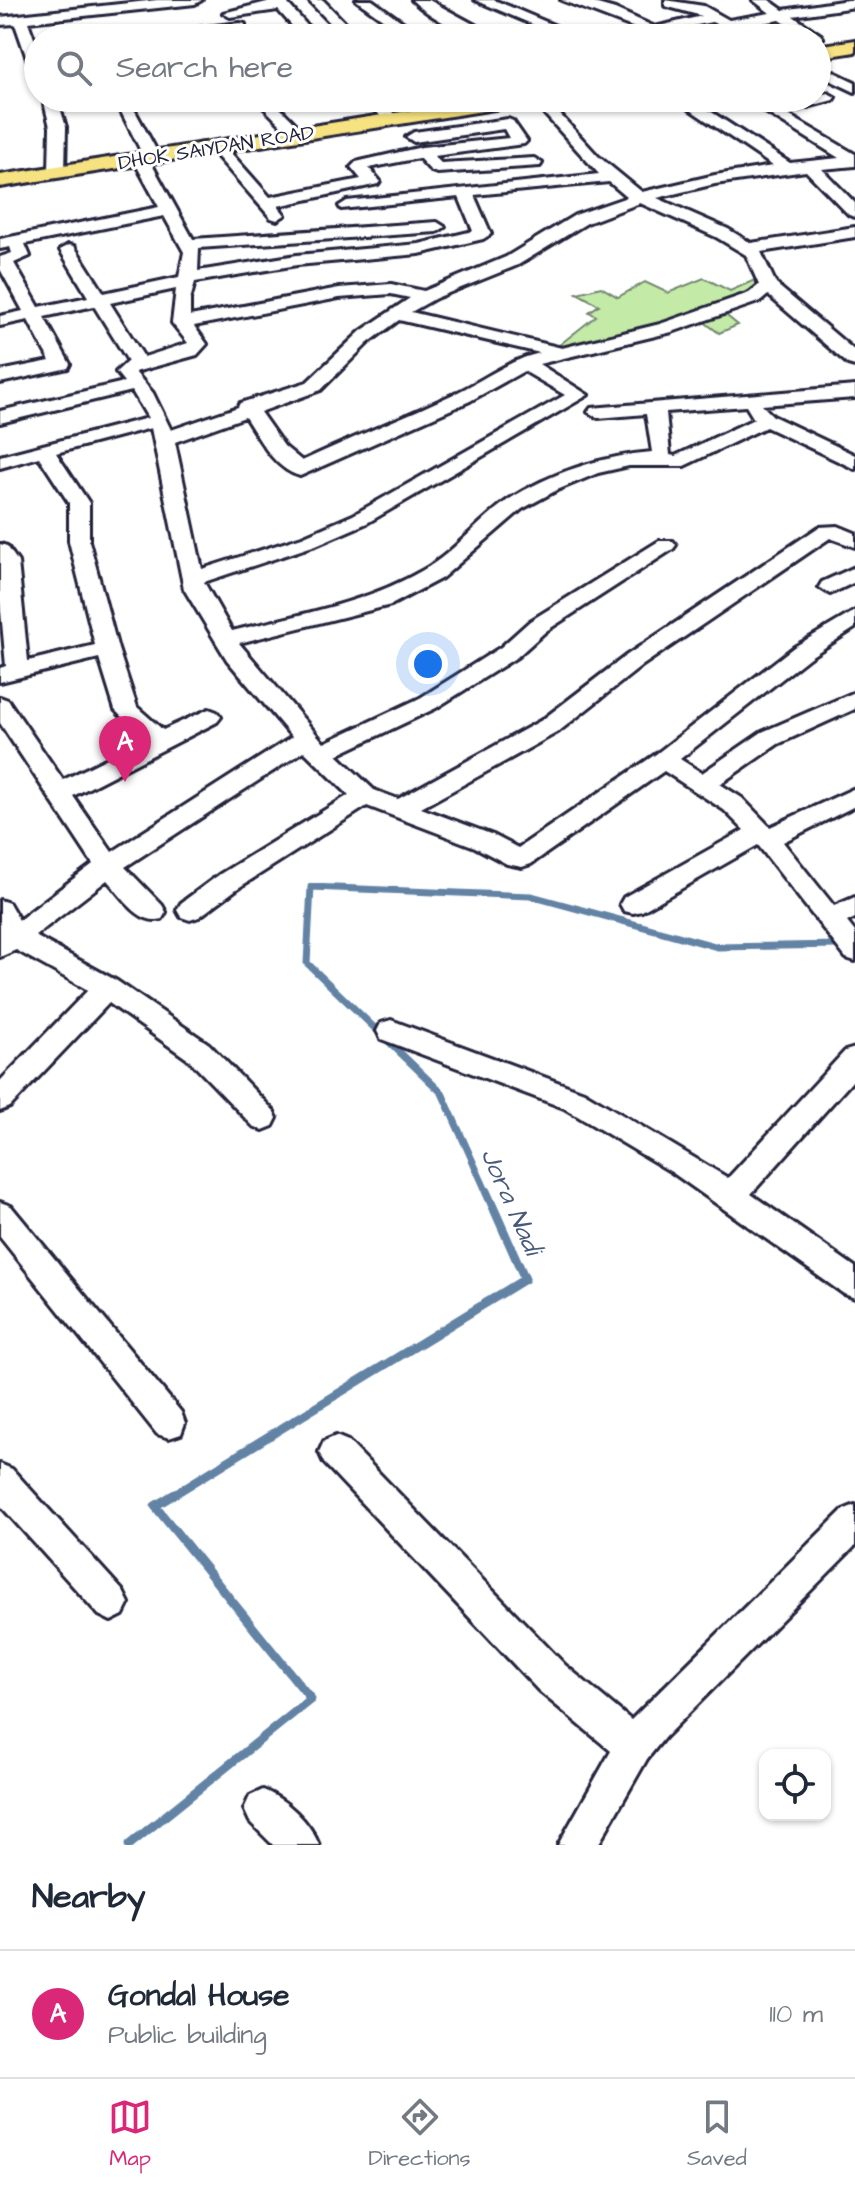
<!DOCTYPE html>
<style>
body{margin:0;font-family:"Architects Daughter",sans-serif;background:#f2f2f3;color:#1f2937}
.controls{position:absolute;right:24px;bottom:24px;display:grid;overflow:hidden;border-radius:16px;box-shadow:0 2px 6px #0004}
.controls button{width:72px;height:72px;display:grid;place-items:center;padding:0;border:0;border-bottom:2px solid #e0e1e3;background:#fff;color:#1f2937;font:40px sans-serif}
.you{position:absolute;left:428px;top:664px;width:28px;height:28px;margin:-20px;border:6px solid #fff;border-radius:50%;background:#1a73e8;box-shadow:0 0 0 12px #1a73e833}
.badge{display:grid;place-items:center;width:52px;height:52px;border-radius:50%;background:#db2777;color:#fff;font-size:26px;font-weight:700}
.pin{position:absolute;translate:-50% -66px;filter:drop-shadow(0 2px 4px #0008)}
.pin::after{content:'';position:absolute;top:42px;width:28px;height:24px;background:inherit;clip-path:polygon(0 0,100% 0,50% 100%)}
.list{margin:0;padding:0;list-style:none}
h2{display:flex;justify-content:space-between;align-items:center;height:104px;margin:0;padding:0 32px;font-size:34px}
h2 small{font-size:26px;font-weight:400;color:#747a83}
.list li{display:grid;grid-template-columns:52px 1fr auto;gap:24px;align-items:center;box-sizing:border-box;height:128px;padding:0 32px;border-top:2px solid #e0e1e3}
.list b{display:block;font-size:30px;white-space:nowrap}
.list p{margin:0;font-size:26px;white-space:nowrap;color:#747a83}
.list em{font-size:26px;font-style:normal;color:#747a83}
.icon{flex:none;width:44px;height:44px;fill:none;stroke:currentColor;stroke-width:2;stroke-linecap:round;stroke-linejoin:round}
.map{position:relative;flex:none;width:855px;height:1845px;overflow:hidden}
.search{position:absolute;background:#fff;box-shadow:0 2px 6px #0004;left:24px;right:24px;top:24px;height:88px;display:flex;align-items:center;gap:20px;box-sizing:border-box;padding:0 28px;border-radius:44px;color:#747a83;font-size:30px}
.sheet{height:232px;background:#fff}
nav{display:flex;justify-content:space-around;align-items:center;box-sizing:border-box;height:112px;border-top:2px solid #e0e1e3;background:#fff;font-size:22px;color:#747a83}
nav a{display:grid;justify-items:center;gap:4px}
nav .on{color:#db2777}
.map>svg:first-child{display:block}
.green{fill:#c3eaa6;stroke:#728670;stroke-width:2}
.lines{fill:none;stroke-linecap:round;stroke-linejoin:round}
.stream-far1{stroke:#6383a5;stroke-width:7}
.stream{stroke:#6383a5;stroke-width:9}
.minor-casing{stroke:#22223b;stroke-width:6}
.major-casing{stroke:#22223b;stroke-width:6}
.minor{fill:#fff;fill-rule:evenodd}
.major{fill:#f6e281;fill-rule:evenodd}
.labels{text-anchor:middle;stroke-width:6;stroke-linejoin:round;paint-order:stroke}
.far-street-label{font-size:20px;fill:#22223b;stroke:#fff}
.water-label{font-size:26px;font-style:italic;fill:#485a79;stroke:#fff}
</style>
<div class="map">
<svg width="855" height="1845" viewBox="0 0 855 1845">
<rect width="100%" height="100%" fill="#fff"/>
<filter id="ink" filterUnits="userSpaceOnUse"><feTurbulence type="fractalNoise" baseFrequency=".0125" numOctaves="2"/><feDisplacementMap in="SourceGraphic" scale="16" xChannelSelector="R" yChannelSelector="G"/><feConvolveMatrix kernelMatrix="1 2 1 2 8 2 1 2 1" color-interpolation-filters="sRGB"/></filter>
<g filter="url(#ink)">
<path class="green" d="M704,278L730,291L755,280L764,290L722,312L738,325L719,333L699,318C655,332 604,358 558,346L596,316L589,312L599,305L577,293L601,287L618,297L645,282L668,293Z"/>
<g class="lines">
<path class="stream-far1" d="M487,1193L442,1093L307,963L311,887L531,896L718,947L839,945L855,940"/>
<path class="stream" d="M129,1845L311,1699L155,1506L525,1279L486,1191"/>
<defs>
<path id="minor" d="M157,0H202L195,4L28,22L38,49V74L31,70L15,24L0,25V17Z
M275,0H289L288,4L318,38H303L278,10L230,17L223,13Z
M308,0H323L360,38H345Z
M356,0H372L425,38H409Z
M412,0H429L499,38C469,38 434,21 412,0Z
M475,0H494L584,38H565Z
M561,0H583L615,9L655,27L702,16L665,6V0L704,6L729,20L770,13L753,0H769L783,10L848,0H855V7L793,16L821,35L823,38L817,42V38H807L780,20L727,29L712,22L633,38V32L640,30Z
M240,23L245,24V30L182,38H139L146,34Z
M817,64L855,82V92L817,74Z
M828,93L835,97L833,100L785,113L855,154V166L822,169L855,203V217L849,215L806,171L715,184L657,198L728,229L751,243L855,227V237L761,252L776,284L855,351V366L848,364L768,295L761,301L672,332L539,364L588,395L367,523L316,545L204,582L232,631C297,615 364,604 423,570C455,552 478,521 508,500C550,473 602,456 652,452L646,414L598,418L588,412L591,408L855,386V398L762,405L773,416L855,455V469L766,427L684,466H629L598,473L557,490L522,509L442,578L391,605L239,643L324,743L420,698L501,647L530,621L659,541H673L676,545L673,549L546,631L517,657L436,708L337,755L374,790L398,799L542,720L627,655L819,527L838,526L855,533V547L830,538L643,665L558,732L421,808L493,835L518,848L656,754L794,647L855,611V628L810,657L680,759L702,773L762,732L855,692V709L778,744L720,784L742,798L770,827L855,788V806L783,842L834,906L855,897V918L847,922L855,932V961L846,958L758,845L642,911L633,913L624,911L620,904L624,897L744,830L724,810L664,771L531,864L522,867L507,864L475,847L367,806L238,888L199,917L190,920L181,917L177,910L181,903L220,874L349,795L304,751L125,867L162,905L166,912L162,919C139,926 121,895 107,880L35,936L117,981L209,1044L273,1110L277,1118L273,1126L263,1130L253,1126L189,1060L109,1003L10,1107L0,1111V1081L88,990L16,950L0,957V900L9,903L19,920L93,864L0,723V697L8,700L63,780L144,740L115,710L99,658L0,682V668L6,666L0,600V544L7,546L18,562L28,661L95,645L69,541V503L39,457L0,468V456L148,418L132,391L0,423V411L124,382L116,372L128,361L94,306L44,317L70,364L68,368L0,383V371L50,361L28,320L0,326V316L23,311L0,269V257L12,253L10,247L0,249V239L159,207L133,159L143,155L114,98H128L160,157L150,161L193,239L437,222L445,227L437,232L199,248L198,271L297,255L419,244L473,231L459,197L341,209L339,206L347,201L599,174L530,98H545L598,156L642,192L715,175L773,166L673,98H690L790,163L839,158L743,98H761L774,106L817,98V95ZM609,182L627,197L575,215L506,257L424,291L391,284L339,288L190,316V300L195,282L297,265L419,254L483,239L491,234L474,195ZM640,203L716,237L746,255L759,285L749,293L660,324L562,348L411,312L436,298L518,265L587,223ZM164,216L184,252L179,277L104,293L74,246L68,245L60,250L88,297L39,307L14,263L30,256L25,244ZM176,289L172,323L188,343L144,357L110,303ZM391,294L410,298L361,331L307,382L240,403L238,407L171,430L153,393L135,372L197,355L207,344L194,326L339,298ZM399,320L540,353C509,360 484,380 456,393C405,417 353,437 302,461L284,446L260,412L321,390L368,343ZM524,371L565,395L353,515L302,537L202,569L175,442L245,417C258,437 275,470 300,476L470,401ZM746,406L754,419L675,456L670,455L666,412ZM151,428L184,589L227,660L292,737L112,852L73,796L217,722L221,717L217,712L209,709L163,730L137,707L118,649L89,541V503L56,453Z
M43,98H57L66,127L65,172L57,177L49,172L50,127Z
M254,98H270L303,131V137H293Z
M364,98H379L399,119L391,124L386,122Z
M434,98H450L462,109L459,112H449Z
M508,119L513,121L527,141L524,144L434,156L441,163L534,158L542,163L540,166L437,173L431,171L419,158L369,168L380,181L378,184L278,206L285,215L277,220L271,218L209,147L217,142L223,144L270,197L361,179L351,167L356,162L422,147L509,138L504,129L414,142L406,137L414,132Z
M855,567V582L830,594L819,587L822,582Z
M391,1020L584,1092L728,1178L845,1051L855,1048V1078L751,1194L855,1267V1298L844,1294L673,1173L564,1108L381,1039L377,1031L381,1023Z
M0,1202L11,1206L181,1412L185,1423L181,1434L169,1438L157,1434L0,1237Z
M336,1436L348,1441L565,1665L631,1720L843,1510L855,1505V1546L664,1738L647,1759L598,1845H558L611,1751L539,1691L324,1463L319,1452L324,1441Z
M0,1464L12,1469L123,1591L129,1603L123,1615L111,1621L99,1615L0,1505Z
M263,1790C286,1799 310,1822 319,1845H273L250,1822L244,1809L250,1796Z"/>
<path id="major" d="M855,40V52L817,58V46Z
M490,98H537L527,104L0,187V175Z"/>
</defs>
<use href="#minor" class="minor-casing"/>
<use href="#major" class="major-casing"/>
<use href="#minor" class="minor"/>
<use href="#major" class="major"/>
</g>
</g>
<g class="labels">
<g class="far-street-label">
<text transform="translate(216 147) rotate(-9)" y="7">DHOK SAIYDAN ROAD</text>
</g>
<g class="water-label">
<text transform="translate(512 1201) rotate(66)" y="9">Jora Nadi</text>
</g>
</g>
</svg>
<div class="controls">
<button><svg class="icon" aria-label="locate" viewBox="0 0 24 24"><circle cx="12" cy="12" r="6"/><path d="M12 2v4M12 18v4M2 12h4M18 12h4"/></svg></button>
</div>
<div class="you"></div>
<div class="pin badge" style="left:125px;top:782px">A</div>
<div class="search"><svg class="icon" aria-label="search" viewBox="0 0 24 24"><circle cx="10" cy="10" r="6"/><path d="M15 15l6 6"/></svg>Search here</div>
</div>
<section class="sheet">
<h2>Nearby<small></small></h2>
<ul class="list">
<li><span class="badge">A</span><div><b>Gondal House</b><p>Public building</p></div><em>110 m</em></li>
</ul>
</section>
<nav>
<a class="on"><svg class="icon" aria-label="map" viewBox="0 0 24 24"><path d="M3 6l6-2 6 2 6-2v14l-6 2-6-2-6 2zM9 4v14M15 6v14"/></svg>Map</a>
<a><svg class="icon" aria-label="directions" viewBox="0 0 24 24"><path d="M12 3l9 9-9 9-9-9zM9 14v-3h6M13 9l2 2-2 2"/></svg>Directions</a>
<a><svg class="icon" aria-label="saved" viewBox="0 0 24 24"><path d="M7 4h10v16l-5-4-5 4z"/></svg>Saved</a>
</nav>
